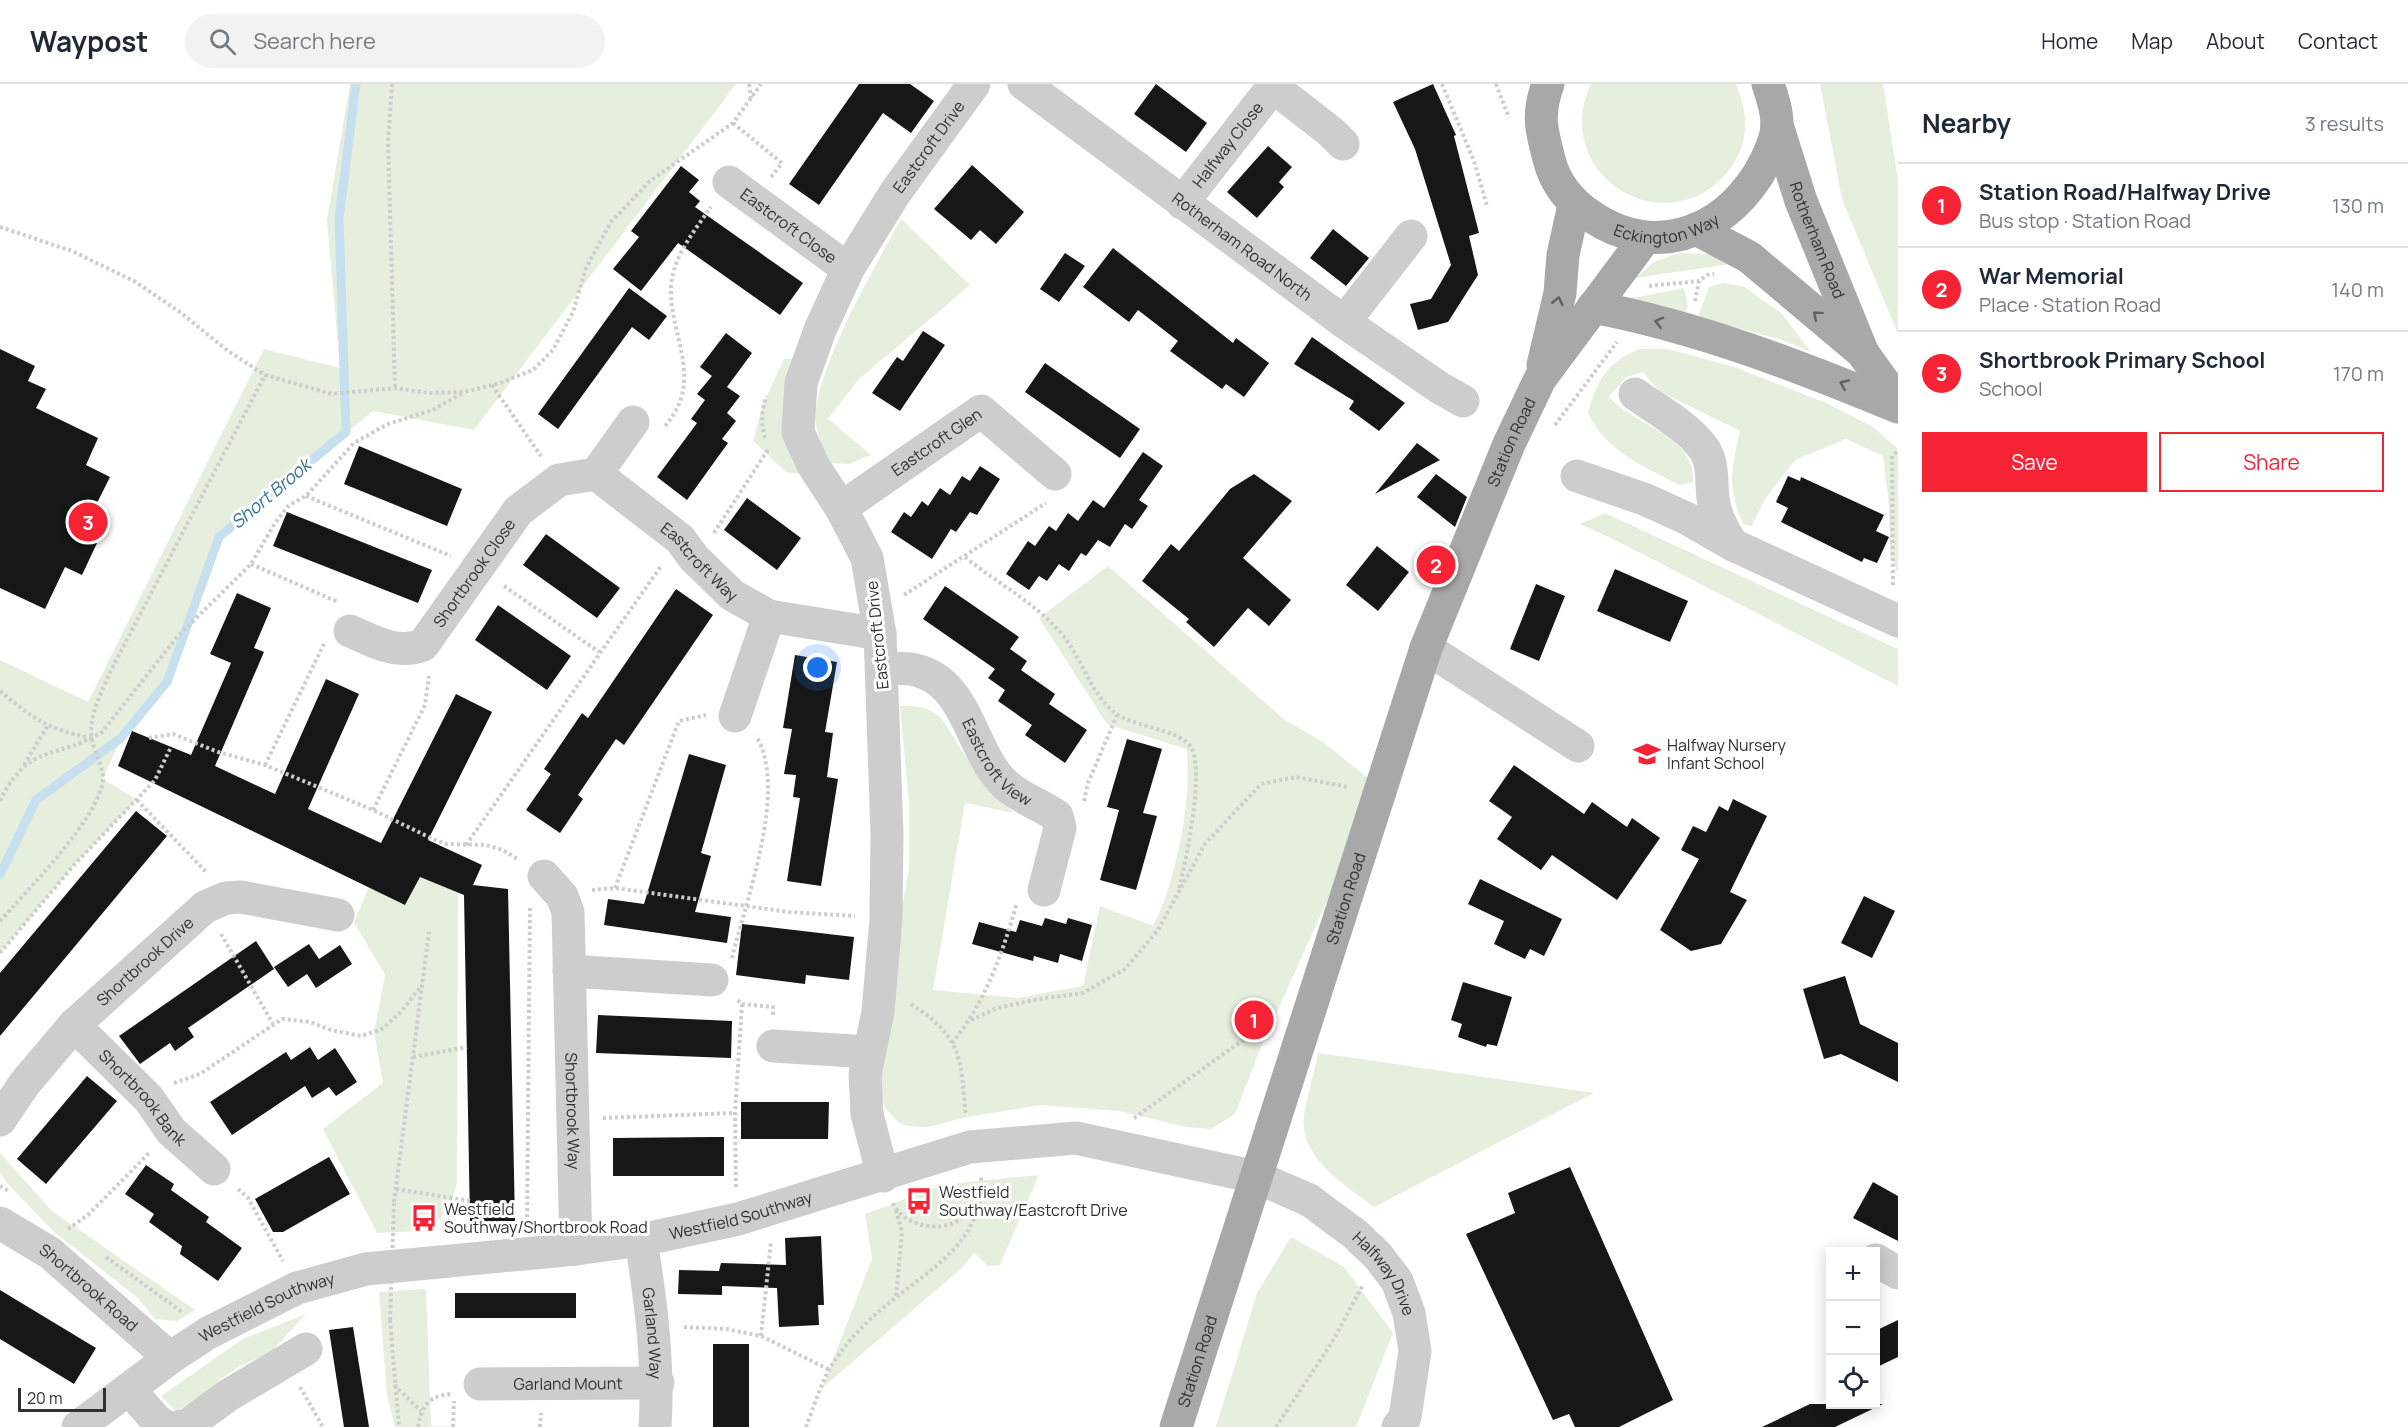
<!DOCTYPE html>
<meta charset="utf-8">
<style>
body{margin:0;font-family:Manrope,sans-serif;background:#f2f2f3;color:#1f2937}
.controls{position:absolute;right:18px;bottom:18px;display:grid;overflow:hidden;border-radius:0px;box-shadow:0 3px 15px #0003}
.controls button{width:54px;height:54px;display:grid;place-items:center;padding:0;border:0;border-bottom:2px solid #e0e1e3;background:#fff;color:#1f2937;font:30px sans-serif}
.scale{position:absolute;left:18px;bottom:15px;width:88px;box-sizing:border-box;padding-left:6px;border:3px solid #303030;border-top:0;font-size:16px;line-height:21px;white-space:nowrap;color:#303030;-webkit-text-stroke:4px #fff;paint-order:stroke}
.you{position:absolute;left:818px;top:584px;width:21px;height:21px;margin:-15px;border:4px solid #fff;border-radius:50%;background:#1a73e8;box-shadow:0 0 0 9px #1a73e833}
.badge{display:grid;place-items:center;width:39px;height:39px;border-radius:50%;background:#f62335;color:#fff;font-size:20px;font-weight:700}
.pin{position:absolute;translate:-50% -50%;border:3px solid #fff;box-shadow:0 2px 6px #0006}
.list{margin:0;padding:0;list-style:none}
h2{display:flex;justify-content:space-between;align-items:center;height:78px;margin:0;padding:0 24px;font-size:26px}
h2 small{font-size:20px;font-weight:400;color:#747a83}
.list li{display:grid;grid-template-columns:39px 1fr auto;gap:18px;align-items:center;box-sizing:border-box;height:84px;padding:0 24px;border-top:2px solid #e0e1e3}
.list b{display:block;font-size:22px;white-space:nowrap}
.list p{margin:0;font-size:20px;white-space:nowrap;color:#747a83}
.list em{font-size:20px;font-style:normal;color:#747a83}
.actions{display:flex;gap:12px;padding:18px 24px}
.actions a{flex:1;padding:14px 0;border:2px solid #f62335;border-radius:0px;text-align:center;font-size:21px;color:#f62335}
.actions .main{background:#f62335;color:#fff}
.icon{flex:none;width:33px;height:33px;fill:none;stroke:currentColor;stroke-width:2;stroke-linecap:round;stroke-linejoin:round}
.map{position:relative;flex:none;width:1898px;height:1343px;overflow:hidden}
header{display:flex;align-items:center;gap:36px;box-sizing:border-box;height:84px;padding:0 30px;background:#fff;border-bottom:2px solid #e0e1e3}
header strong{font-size:28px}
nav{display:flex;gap:33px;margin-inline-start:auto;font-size:21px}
.search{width:420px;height:54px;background:#f2f2f3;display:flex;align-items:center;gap:15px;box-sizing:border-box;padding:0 21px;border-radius:33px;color:#747a83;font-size:22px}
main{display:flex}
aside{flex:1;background:#fff}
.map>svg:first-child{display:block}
.green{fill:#e6eedd}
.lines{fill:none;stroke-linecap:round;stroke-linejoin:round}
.stream{stroke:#c7e0f0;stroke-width:9}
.building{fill:#171717}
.path{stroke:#cdcdcd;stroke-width:4;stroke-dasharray:3 3;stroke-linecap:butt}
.minor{stroke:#cdcdcd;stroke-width:33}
.major{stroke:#a8a8a8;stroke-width:33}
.path-bridge{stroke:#cdcdcd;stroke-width:4;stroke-dasharray:3 3;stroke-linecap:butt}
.oneway{stroke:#606060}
.labels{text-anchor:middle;stroke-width:6;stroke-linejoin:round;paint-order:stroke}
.street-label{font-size:16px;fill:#303030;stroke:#fff}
.poi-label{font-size:16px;fill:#303030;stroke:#fff;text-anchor:start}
.water-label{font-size:18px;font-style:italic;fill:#35759b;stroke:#fff}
</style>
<header>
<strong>Waypost</strong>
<div class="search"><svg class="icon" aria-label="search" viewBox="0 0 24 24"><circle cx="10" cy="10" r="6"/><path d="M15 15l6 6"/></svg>Search here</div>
<nav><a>Home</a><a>Map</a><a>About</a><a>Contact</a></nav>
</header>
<main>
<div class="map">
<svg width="1898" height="1343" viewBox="0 0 1898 1343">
<rect width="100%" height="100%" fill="#fff"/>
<path class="green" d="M350,0H736L474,346L373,327L219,453L167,598L121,654L103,695L137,716L74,781L0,869V576L88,618L264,265L340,284L327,136Z
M1591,0H1736C1747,26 1750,54 1734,79C1676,167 1547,95 1591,0Z
M1820,0H1883L1898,96V250L1842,115Z
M901,135L970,201L858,296L828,335L871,371L849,380L828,379C823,366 817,353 816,339C811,292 877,179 901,135Z
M1679,169L1714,170L1730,180L1635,194L1654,178Z
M1723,199L1743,202L1782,230L1811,268L1782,256L1698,233L1709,203Z
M1684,204L1688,223L1685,231L1628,215Z
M1640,265H1668L1734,283L1826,319L1873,343L1898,365V489L1890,471L1889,421L1883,372L1846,355L1795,376L1765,415L1752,442L1743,440C1727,400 1731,388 1740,347L1659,307L1643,288L1626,293L1609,313C1633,341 1697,352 1693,398L1679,401C1643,382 1606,367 1588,329C1597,297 1607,277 1640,265Z
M784,275H794C779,326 778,341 800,390L786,388L753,357L763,320Z
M1605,429L1898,565V602L1621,459L1580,440Z
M1108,482L1286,637L1323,658L1369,695L1366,709L1327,817L1261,963L1235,1030L1211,1045L1186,1043L1119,1027L1041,1021L967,1033L927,1043L908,1042L898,1038L885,1024L878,998L888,903L909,784V718L900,622C918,622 928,622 942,635L979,694L1014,729L965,719L933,906L1018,914L1083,902L1100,822L1153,842C1175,802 1194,709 1186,665L1107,640L1039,534Z
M420,793L458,808L457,1099C442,1150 426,1147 377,1149L323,1045L383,999L374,948L385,891L354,838L369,803L405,821Z
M1318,969H1319L1594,1009L1374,1123C1346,1101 1299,1075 1304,1032C1307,1011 1314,990 1318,969Z
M0,1069L52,1127L195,1226L177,1237L155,1235L138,1214L53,1147L6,1098L0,1089Z
M1039,1091L1000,1181L988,1182L974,1169L963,1183L822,1304L872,1175L865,1130L932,1105L959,1099Z
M1291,1153L1344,1183L1393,1249L1356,1343H1216L1257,1209Z
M426,1205L431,1342L458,1343H395L387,1311L379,1208Z
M306,1230L271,1268L240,1282L218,1297L210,1310L176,1327L161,1312L243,1255Z"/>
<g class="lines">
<path class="stream" d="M0,791L36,716L121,654L167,598L219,453L346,348L339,134L356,0"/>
</g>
<path class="building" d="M859,0H910L934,17L911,49L883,29L819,121L789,100Z
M1156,0L1207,39L1186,68L1134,30Z
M1433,0L1456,51L1454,52L1479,149L1469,152L1478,191L1448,238L1418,246L1410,220L1431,215L1451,181L1415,65L1393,18Z
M1268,62L1292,83L1279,98L1284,103L1257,134L1227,108Z
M972,81L1024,128L996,160L980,146L971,156L934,125Z
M681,82L699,96L689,108L700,117L695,123L803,199L780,231L678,159L641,207L613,185L639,153L631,147Z
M1333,145L1369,174L1346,202L1310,174Z
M1113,164L1233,259L1236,254L1269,279L1244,313L1226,300L1222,305L1170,267L1178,257L1138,226L1129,238L1083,203Z
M1065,169L1085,182L1059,218L1040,205Z
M629,204L667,232L649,256L632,243L558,345L538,330Z
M923,247L945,261L900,327L872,309L897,273L903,277Z
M726,249L752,269L727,303L740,312L727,329L736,337L722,355L728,359L687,416L657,393L697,339L691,335L705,316L697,310L712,292L700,283Z
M1312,253L1405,319L1379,347L1349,325L1354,317L1294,280Z
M0,265L35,282L28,297L46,305L36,324L98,354L86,381L110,393L81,451L97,459L82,491L65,483L45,525L0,504Z
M1045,279L1140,345L1120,374L1025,308Z
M1417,359L1440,376L1375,410Z
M359,362L462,405L447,442L344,400Z
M1143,368L1163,382L1139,416L1148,422L1132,445L1125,440L1110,463L1098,456L1086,472L1081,469L1069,487L1059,480L1047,497L1039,492L1029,506L1006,490L1028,457L1035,462L1049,442L1056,447L1068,429L1078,437L1093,416L1104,424Z
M980,382L1000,395L977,431L970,428L956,448L951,445L932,475L891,448L904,428L911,433L922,417L928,422L940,404L950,411L962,392L970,397Z
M1254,390L1292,417L1243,474L1291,516L1269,542L1248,524L1214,563L1186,538L1189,535L1142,497L1171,460L1179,467L1230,405Z
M1436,390L1467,413L1455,443L1417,413Z
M1788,392L1800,397L1801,393L1884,431L1876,447L1889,453L1877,479L1864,474L1862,478L1781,438L1788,424L1776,418Z
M747,414L801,454L777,486L724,446Z
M287,428L432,486L418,519L273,462Z
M546,450L620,504L597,534L523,481Z
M1377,462L1409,488L1378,527L1346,501Z
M1615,485L1688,517L1670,558L1597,527Z
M1536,500L1565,512L1539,577L1510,565Z
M945,502L1019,553L1010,565L1027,577L1021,586L1055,610L1049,620L1087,646L1065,679L1025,651L1032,641L998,617L1005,606L988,594L995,585L923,535Z
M676,505L713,531L624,661L616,655L578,711L583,715L560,749L526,726L551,690L544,685L582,629L588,634Z
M237,509L271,524L254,564L264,568L215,682L275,710L326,595L359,610L308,725L381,759L456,610L492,628L428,756L482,781L473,801L508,805L515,1137L470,1138L464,811L420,793L405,821L118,682L132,647L191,671L231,579L210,570Z
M498,521L571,572L547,606L475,556Z
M795,571L837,578L825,648L833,649L827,693L838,695L821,802L787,797L800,714L793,713L796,691L784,690L792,645L783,644Z
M1127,655L1162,665L1143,729L1157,732L1136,806L1100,796L1119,726L1107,723Z
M689,670L726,681L701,769L711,772L695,828L731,833L727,859L604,841L608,815L644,820Z
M1514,681L1584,730L1592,718L1627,743L1632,734L1660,754L1617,816L1552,771L1541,786L1497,755L1512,733L1489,717Z
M1733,715L1767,732L1730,808L1747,816L1721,860L1691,867L1660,846L1699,775L1681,766L1693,742L1706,748L1719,722L1728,727Z
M136,727L167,752L0,952V889Z
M1480,795L1562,835L1544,872L1530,865L1525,875L1494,860L1504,837L1468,820Z
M1864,812L1895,827L1872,874L1841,859Z
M1045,834L1066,840L1068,834L1092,841L1082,877L1060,870L1058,879L1034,872L1033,877L972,860L979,838L1016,848L1020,836L1042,842Z
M742,840L854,853L849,896L806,891L805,900L736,891Z
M256,857L274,885L188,944L194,953L175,967L170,959L140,980L119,952Z
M309,860L319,875L340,861L352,880L316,904L307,890L288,903L274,883Z
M1845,892L1860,940L1898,959V998L1841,970L1824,975L1803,905Z
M1463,898L1512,913L1497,962L1487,960L1486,963L1458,953L1462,940L1451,936Z
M598,931L732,937L731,974L596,969Z
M310,963L318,976L335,964L357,998L336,1012L329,1003L312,1014L305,1002L232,1051L210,1018L286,968L291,976Z
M87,992L117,1017L46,1100L17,1075Z
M741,1018H829L828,1055H741Z
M713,1053H724V1092H613V1054Z
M329,1073L350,1110L283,1148H273L255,1115Z
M146,1081L174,1100L171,1106L209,1133L206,1138L242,1164L218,1197L180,1170L182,1162L149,1138L154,1130L125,1110Z
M1570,1083L1673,1316L1619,1343H1575L1569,1330L1553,1336L1466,1150L1515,1129L1508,1109Z
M1873,1098L1898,1112V1157L1853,1134Z
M821,1152L824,1221H818L819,1241L779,1243L777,1204L722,1202V1211L678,1210L679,1186L719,1187L721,1179L786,1181L785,1154Z
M0,1206L96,1264L74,1300L0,1255Z
M455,1209H576V1234H455Z
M1898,1236V1273L1875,1284V1247Z
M353,1243L369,1343H344L329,1246Z
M713,1260H749V1343H713Z
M1810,1320H1883L1835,1343H1762Z"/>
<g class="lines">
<path class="path" d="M392,0L388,58L395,304
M749,0L751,14
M1442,0L1474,77L1487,122
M1496,0L1509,34
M733,39L782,79L771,93
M0,143L72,167L134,197L180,228L228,267L265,291L332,310L395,304L429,309L464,308L500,299L533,286L553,266L573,228L586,184L611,138L650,97L733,39L761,0
M1649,202L1699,197
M1695,217L1699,197L1707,191L1714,190
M492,301L541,372
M1555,341L1617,258
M665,342C705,296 670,253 671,205C671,175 695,146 711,123
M765,354C761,340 761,325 767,312
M306,412L451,472
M714,449L769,364
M965,473C997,499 1034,518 1061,549C1082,574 1089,607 1114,628C1131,643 1182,645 1192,665C1204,691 1186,776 1179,805
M251,480L338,518
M1893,501L1892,372L1898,367
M504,502L599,568
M904,511L1046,419
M0,607C32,634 49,646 91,654
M149,654L173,650L218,668L265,681L373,726L433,755L446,760L486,761L503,766L519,776
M24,681L48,641
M265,681L324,560
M137,716L207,789
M0,717C28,658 57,676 102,648L177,553L251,480L275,439L289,421L306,412L354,359L388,340L433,326L464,308
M1084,717L1088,699L1117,631
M373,726L425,621L429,592
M466,761L661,482
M615,804L679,637L706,631
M592,806L615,804L789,828L855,832
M0,837C26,808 99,734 103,696C104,684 94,668 92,656C88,631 102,608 111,586L265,291
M221,850L273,940
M0,869L74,781L155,696L170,665
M732,874C745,819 789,704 756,652
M742,920L773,923V932
M911,920C964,954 960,975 966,1032
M971,936L997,924L1039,915L1083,909L1125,885L1158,846L1205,760L1261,700L1296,693L1348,703
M952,959C986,917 1002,870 1017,819
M413,973L467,963
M174,999L200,990L282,935L310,938L331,946L361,952L382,945L400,929L422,901
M603,1034L735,1029
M1134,1034L1274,934
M0,1102L10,1108
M736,1103L735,1029L742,920L736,915
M238,1105L248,1114L283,1177
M396,1105L470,1117
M394,1118L429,848
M893,1119C901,1139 931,1147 951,1140C960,1137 969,1126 977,1120
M896,1126L902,1148L896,1213
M527,1139L530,823
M68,1145L89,1130L150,1068
M106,1173L182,1228
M390,1236L399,1343
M684,1243L726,1245L761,1252L830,1286
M761,1252L771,1157
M394,1301L421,1327
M300,1303L323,1343
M418,1343C422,1322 428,1312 451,1310
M453,1343L454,1317
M540,1343L541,1329
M806,1343C815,1320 823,1291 838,1272C852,1252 870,1234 889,1219C932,1184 985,1156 981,1092
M1276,1343L1331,1260L1363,1201"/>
<g class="minor">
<path id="s1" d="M1024,0L1344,238L1440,304L1463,317"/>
<path d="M1273,3L1331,48L1343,60"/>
<path id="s2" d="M729,98L848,185"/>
<path id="s3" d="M1182,119L1275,0"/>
<path d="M1344,238L1411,152"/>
<path d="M1635,310C1657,326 1688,342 1704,365C1715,381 1710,402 1714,420C1717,436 1724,448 1733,461"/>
<path id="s4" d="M596,390L680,455L694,474L732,511L769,532L880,550"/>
<path d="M596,390L633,338"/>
<path d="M1577,392L1644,415L1686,434L1733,461L1898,537"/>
<path id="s5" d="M841,424L981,327L1055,390"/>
<path id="s6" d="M350,547C375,558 397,571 423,561L518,427L559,396L596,390"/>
<path d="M1426,564L1578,662"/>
<path id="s7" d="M883,585C892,585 902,584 911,585C966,594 969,660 1000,695C1016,713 1038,719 1057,732L1060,744L1044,806"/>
<path d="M735,632L769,532"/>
<path id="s8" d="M544,792L562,812L568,828L576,1165"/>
<path d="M569,887L712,896"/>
<path id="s9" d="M74,941L149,1015L171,1047L214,1085"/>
<path d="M773,962L869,968"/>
<path id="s10" d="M0,1036L25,999L74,941L205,823L226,814L241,813L338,831"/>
<path id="s11" d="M883,1092L867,1030L865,990L878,928L886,835L887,750L880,550L867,474L841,424L813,381L798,348L801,299L820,246L848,185L895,109L974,0"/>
<path id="s12" d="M0,1139L50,1169L170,1274"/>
<path id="s13" d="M641,1156C651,1219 659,1279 655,1343"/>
<path d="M1876,1176L1898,1189"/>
<path id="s14" d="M480,1300L658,1299"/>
<path d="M129,1305L157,1337L167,1343"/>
<path id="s15" d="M78,1343L170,1274L208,1249L297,1204L366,1185L576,1165L641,1156L738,1135L970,1063L1076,1054L1256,1093L1309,1116L1355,1150L1378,1172L1397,1197L1409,1229L1415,1267L1405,1333L1398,1343"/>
<path d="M177,1343L188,1341L227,1312L306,1265"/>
</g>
<g class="major">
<path id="s16" d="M1548,0C1537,30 1541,45 1549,75C1555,100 1570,118 1591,132C1653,174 1719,151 1758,91C1766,77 1777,56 1777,40C1777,26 1772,12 1768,0"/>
<path id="s17" d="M1777,41L1801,117L1862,267"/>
<path d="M1696,145L1749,173L1862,268L1898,318"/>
<path d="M1593,223C1698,243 1799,282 1898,323"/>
<path d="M1543,281L1560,209L1563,171L1574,121"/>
<path id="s18" d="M1176,1343L1426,564L1509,360L1540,295L1645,154"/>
</g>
<path class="path-bridge" d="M390,1236L394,1118"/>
</g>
<defs><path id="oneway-chevron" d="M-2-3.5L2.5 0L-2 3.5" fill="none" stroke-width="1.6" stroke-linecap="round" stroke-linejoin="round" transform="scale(1.5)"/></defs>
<g class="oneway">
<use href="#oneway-chevron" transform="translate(1558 217) rotate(-77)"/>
<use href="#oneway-chevron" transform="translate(1817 231) rotate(-140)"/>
<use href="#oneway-chevron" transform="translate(1659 238) rotate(-166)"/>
<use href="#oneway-chevron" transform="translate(1844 300) rotate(-157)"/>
</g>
<defs>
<symbol id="school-bare" viewBox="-9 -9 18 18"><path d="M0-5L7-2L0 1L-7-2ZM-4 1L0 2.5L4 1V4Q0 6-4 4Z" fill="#f62335" stroke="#fff" stroke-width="2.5" paint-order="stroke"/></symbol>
<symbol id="bus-bare" viewBox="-9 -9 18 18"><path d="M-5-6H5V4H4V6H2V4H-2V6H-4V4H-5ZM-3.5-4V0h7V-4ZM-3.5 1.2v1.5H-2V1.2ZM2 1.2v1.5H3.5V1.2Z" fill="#f62335" stroke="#fff" stroke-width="2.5" paint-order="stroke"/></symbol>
</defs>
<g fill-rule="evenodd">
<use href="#school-bare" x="1628" y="651" width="38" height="38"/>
<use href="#bus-bare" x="900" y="1098" width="38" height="38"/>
<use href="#bus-bare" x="405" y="1115" width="38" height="38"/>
</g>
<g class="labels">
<g class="street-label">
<text dy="6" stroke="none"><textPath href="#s3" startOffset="74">Halfway Close</textPath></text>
<text dy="6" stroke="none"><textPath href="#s11" startOffset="1086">Eastcroft Drive</textPath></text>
<text dy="6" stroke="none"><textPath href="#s16" startOffset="230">Eckington Way</textPath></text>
<text dy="6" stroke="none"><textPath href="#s2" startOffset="74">Eastcroft Close</textPath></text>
<text dy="6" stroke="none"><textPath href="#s17" startOffset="122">Rotherham Road</textPath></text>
<text dy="6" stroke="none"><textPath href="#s1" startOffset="272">Rotherham Road North</textPath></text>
<text dy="6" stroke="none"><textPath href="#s18" startOffset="1041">Station Road</textPath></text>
<text dy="6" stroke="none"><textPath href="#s5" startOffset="116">Eastcroft Glen</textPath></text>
<text dy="6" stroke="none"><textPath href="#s4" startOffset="136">Eastcroft Way</textPath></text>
<text dy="6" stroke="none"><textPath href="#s6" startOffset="165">Shortbrook Close</textPath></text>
<text transform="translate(877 551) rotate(-96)" y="6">Eastcroft Drive</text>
<text dy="6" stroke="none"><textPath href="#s7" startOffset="160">Eastcroft View</textPath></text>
<text dy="6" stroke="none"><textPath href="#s18" startOffset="555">Station Road</textPath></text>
<text dy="6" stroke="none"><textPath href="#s10" startOffset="216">Shortbrook Drive</textPath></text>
<text dy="6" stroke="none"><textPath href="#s9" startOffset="100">Shortbrook Bank</textPath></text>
<text dy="6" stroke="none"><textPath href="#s8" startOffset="243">Shortbrook Way</textPath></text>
<text dy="6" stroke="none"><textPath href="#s15" startOffset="711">Westfield Southway</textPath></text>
<text dy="6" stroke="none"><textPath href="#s15" startOffset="1406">Halfway Drive</textPath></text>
<text dy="6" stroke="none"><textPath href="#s12" startOffset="110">Shortbrook Road</textPath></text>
<text dy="6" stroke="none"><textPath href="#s15" startOffset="225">Westfield Southway</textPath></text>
<text dy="6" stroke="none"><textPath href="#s13" startOffset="94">Garland Way</textPath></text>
<text dy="6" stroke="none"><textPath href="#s18" startOffset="69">Station Road</textPath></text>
<text dy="6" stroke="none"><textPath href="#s14" startOffset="88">Garland Mount</textPath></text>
</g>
<g class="poi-label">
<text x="1667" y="667">Halfway Nursery<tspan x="1667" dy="18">Infant School</tspan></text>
<text x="939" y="1114">Westfield<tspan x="939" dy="18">Southway/Eastcroft Drive</tspan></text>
<text x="444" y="1131">Westfield<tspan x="444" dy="18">Southway/Shortbrook Road</tspan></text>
</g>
<g class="water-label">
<text transform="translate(271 410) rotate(-40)" y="6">Short Brook</text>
</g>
</g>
</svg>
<div class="controls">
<button>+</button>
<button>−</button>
<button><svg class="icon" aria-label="locate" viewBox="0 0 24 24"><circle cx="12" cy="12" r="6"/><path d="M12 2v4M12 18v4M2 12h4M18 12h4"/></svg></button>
</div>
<div class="scale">20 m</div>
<div class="you"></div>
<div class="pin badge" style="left:1254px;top:936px">1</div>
<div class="pin badge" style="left:1436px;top:481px">2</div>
<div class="pin badge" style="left:88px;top:438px">3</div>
</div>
<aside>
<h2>Nearby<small>3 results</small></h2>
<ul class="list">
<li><span class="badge">1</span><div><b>Station Road/Halfway Drive</b><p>Bus stop · Station Road</p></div><em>130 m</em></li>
<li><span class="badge">2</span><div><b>War Memorial</b><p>Place · Station Road</p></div><em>140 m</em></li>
<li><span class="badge">3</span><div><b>Shortbrook Primary School</b><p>School</p></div><em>170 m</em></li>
</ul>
<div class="actions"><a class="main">Save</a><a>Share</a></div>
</aside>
</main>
